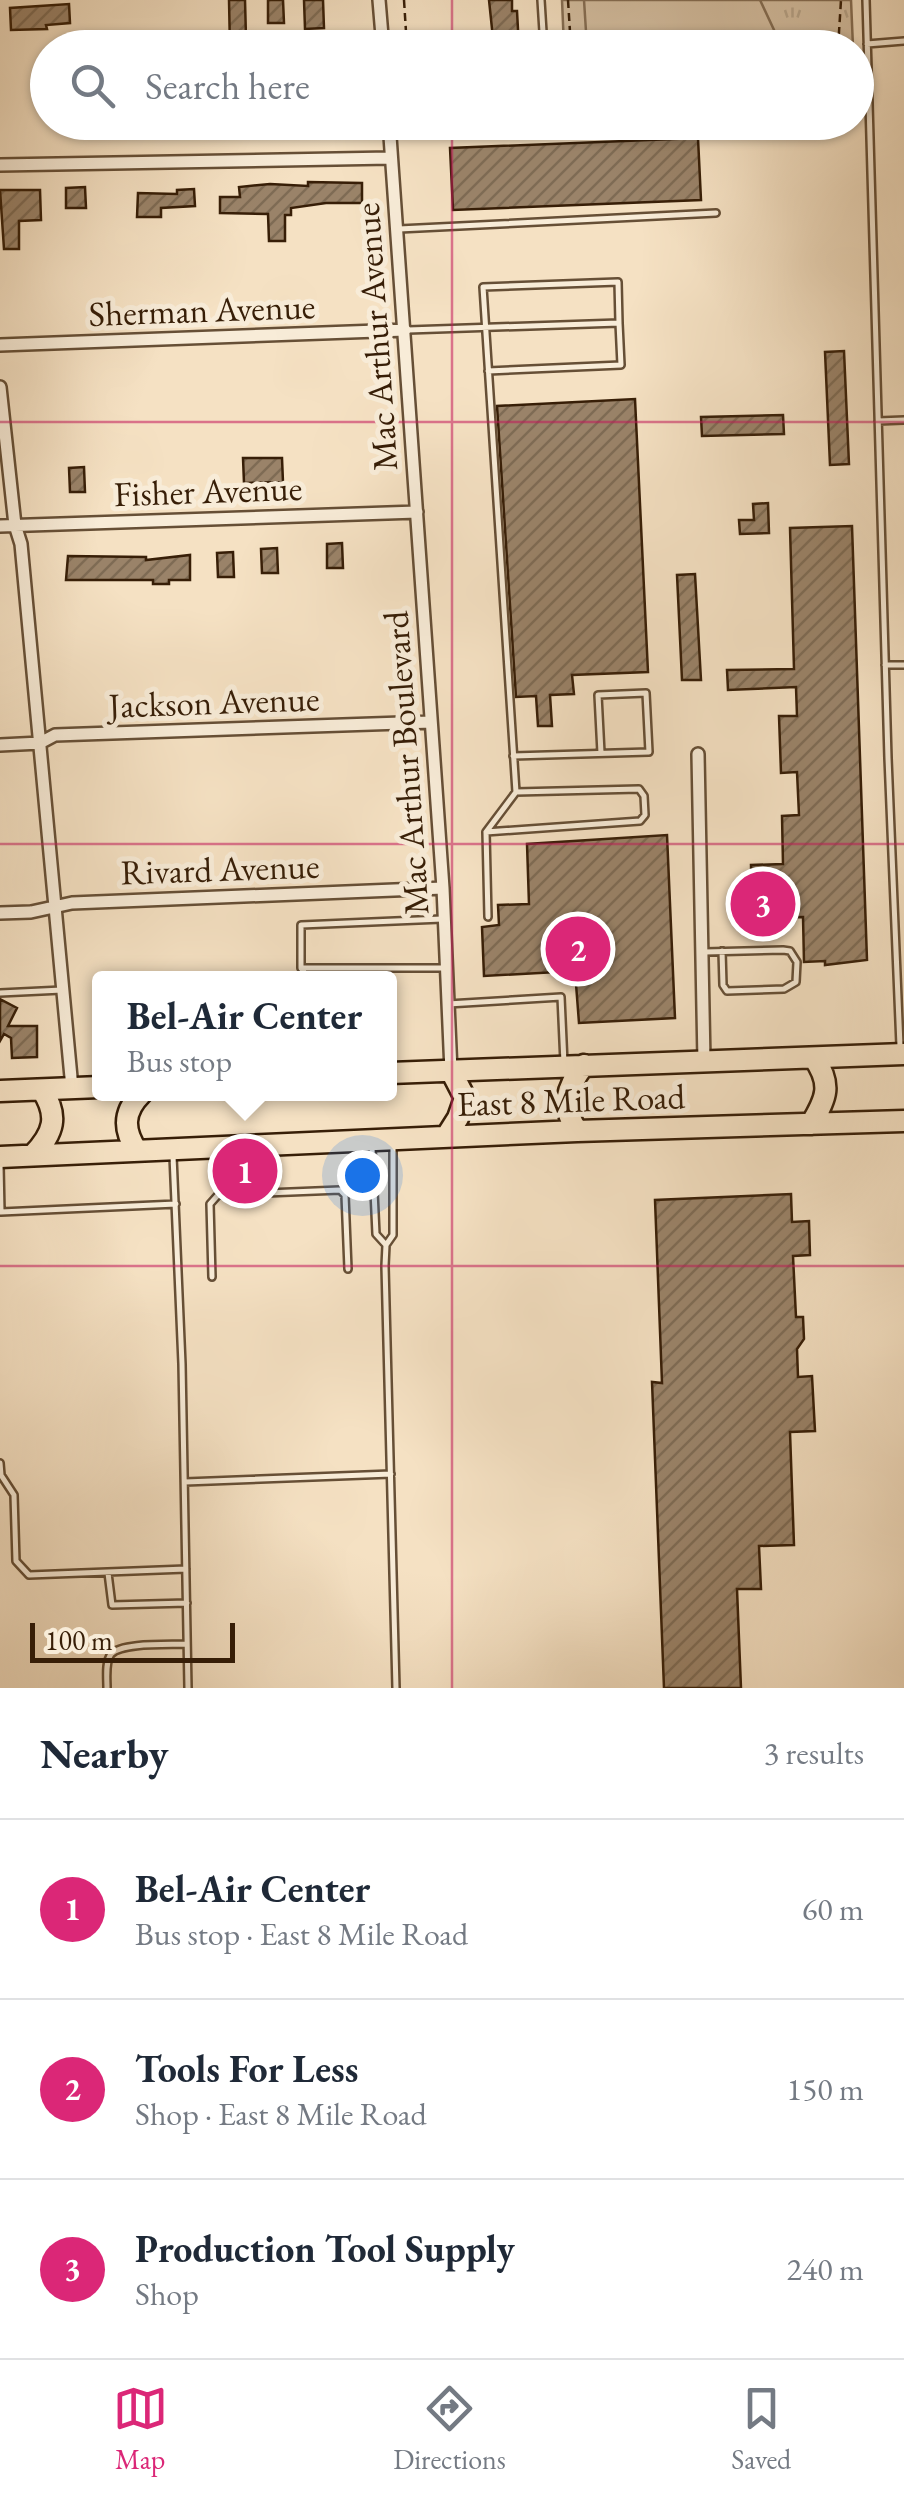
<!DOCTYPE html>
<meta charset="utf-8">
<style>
body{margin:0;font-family:"EB Garamond",serif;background:#f2f2f3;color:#1f2937}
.scale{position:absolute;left:30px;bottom:25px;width:205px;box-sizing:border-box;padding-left:10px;border:5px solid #371e07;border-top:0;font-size:28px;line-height:35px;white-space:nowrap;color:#371e07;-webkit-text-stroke:8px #f8ecd8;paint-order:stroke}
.you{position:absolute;left:362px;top:1175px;width:35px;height:35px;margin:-25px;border:8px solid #fff;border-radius:50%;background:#1a73e8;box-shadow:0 0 0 15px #1a73e833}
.badge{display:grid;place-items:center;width:65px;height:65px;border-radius:50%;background:#db2777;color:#fff;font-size:32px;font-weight:700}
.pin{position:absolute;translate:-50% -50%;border:5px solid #fff;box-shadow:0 2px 10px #0006}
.popup{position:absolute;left:92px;top:971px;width:305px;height:130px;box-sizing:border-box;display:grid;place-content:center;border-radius:10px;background:#fff;filter:drop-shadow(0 2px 8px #0005);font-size:32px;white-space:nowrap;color:#747a83}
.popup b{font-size:38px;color:#1f2937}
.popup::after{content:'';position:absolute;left:50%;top:100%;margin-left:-20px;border:20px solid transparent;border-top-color:#fff}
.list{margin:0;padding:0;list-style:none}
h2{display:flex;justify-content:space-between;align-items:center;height:130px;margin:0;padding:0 40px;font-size:42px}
h2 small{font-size:32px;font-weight:400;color:#747a83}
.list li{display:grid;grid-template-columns:65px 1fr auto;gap:30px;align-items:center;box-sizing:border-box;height:180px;padding:0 40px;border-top:2px solid #e0e1e3}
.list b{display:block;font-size:38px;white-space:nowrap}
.list p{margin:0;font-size:32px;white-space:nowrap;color:#747a83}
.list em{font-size:32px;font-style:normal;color:#747a83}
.icon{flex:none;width:55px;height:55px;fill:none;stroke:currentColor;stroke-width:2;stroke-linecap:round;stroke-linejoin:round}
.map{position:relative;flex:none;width:904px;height:1688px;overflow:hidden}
.search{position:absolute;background:#fff;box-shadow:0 2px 8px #0004;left:30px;right:30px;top:30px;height:110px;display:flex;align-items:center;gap:25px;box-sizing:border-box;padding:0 35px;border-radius:55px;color:#747a83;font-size:38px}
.sheet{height:670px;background:#fff}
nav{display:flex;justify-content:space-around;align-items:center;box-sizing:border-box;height:140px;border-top:2px solid #e0e1e3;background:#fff;font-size:28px;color:#747a83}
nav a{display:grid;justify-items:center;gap:5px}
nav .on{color:#db2777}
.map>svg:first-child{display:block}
.grass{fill:url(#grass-tufts);stroke:#866f55;stroke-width:2.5}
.pitch{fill:#d5c0a3;stroke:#866f55;stroke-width:2.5}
.building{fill:url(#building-hatch);stroke:#371e07;stroke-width:2.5}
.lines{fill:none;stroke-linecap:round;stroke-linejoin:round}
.lane-casing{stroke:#664f36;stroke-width:10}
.street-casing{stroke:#664f36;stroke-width:16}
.highway-casing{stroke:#371e07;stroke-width:25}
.path{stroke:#371e07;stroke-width:2.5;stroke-dasharray:8 5;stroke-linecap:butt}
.lane{stroke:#f8ecd8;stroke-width:5}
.street{stroke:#f8ecd8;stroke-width:11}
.highway{stroke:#f5e1c3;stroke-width:20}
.grid{fill:none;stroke:#c2185b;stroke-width:2.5;stroke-opacity:0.55}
.labels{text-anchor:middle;stroke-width:10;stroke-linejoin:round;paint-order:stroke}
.street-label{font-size:35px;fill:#371e07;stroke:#f8ecd8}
</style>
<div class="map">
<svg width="904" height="1688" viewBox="0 0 904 1688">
<defs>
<pattern id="grass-tufts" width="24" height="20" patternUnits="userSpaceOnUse" patternTransform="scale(2.5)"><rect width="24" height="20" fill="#d5c0a3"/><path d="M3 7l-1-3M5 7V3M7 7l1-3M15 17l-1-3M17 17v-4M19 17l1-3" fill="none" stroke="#b7a58b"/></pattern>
<pattern id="building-hatch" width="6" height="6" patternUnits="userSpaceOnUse" patternTransform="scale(2.5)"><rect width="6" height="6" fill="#9a8369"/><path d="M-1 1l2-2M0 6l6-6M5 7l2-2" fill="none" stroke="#7e6b54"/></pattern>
</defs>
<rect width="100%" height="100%" fill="#f5e1c3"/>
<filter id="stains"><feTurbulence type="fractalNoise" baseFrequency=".002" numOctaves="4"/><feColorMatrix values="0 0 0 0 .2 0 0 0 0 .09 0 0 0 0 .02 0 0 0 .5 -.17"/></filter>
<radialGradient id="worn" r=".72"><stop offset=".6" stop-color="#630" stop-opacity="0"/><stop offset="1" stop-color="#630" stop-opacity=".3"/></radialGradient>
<path class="grass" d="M562,0H851L853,47H564Z
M568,123V122L773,123L569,133Z"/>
<path class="pitch" d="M584,0H760L782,47H587Z"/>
<path class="building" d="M229,0H245L246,37L272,36V48H230Z
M268,0H283L284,23H268Z
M304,0H323L324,28L305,29Z
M489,0H512V11H517L519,48H494Z
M69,4L70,23L46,25L47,29L11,30L10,8Z
M698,138L701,200L453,210L450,148Z
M308,182L362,183V203H326L291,208V215H285V241H269L268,214L220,213V197H240L239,187L270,184L308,186Z
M85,187L86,208H66V188Z
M194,189L195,206L161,208V217H137L138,193L177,194V190Z
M0,190H40L41,220L19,221V249H4Z
M844,351L849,464L830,465L825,352Z
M635,399L648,672L572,675L574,694L550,695L552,726H538L536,696L516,697L497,406Z
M783,415L784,434L702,436L701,417Z
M243,458H282L283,482L244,483Z
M84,467L85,492H70L69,468Z
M768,503L769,533L740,534L739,520H754L753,504Z
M852,526L867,960L825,965V961L804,962L803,917L752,918L751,865L783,864L782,816L799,815L797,772L781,773L779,716H797L796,687L728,690L727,670L794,669L790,528Z
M342,543L343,568H327V544Z
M277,548L278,573H262L261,549Z
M233,552L234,577H218L217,553Z
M190,555V580H169V584H153V580H66L68,556L146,557V560Z
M695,574L701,680H682L677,575Z
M667,835L675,1018L579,1023L575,971L484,976L482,927L499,925L498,905L529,904L527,844Z
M0,999L17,1008L8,1026H37V1057L12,1058L11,1038L4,1034L0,1041Z
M791,1194L792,1222L809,1221L810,1255L793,1256L796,1317H803L804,1339L797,1349L798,1377L812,1376L815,1431L790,1432L794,1545L759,1546L761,1589H737L741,1688H664L652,1382L662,1383L655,1200Z"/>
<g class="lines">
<defs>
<path id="lane" d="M541,0L544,48
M866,0L888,758L900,1046
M867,44L904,41
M399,229L716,213
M408,330L619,323L621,365L488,371
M878,421L904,420
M885,665H904
M513,756L649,752L646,693L598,695L601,753
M486,832L516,792
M488,917L486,832L640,821L645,815L644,796L639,789L516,792L483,287L618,282L619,323
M705,952L783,950L790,951L797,962L796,982L784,989L727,991L723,985L722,951
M301,968H445
M308,978L301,968V925L442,919
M0,993L62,990
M448,1004L561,997L564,1063
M393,1147V1235L386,1245L385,1266L396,1688
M372,1148L376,1234L386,1245
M173,1156L182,1364L188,1688
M0,1165L1,1212L176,1204
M212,1277L210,1204L218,1195L340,1190L345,1195L348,1269
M0,1463L1,1475L14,1495L16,1561L29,1575L186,1569
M185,1482L391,1474
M108,1573L112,1605L187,1603
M107,1688C107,1678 105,1662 111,1654C122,1642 170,1645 187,1644"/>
<path id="street" d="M379,0L383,48
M389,122L443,888L451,1071
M0,165L390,158
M0,345L405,330
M0,387L15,525L21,544L72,1088
M0,526L417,512
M0,745L40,743L55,735L431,722
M698,754L704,1061
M0,913L31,912L72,903L443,888"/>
<path id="highway" d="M390,1073L904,1054
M0,1091L100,1087
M811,1124C827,1098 832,1084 814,1058
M577,1131C561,1106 566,1088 584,1065
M446,1137L458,1118L465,1098L451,1071
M137,1151C123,1130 123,1112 141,1094
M33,1155C54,1133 59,1116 42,1090
M0,1157L577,1131L904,1121"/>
</defs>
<use href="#lane" class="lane-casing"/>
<use href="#street" class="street-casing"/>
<use href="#highway" class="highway-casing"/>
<path class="path" d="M404,0L407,48
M568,0L571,48
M838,48L841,0
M401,133L629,122"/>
<use href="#lane" class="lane"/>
<use href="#street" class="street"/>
<use href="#highway" class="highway"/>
</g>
<path class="grid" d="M452,0V48M452,122V1688M0,422H904M0,844H904M0,1266H904"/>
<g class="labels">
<g class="street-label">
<text transform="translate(202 310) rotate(-2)" y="12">Sherman Avenue</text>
<text transform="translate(376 337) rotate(-94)" y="12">Mac Arthur Avenue</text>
<text transform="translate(208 491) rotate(-2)" y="12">Fisher Avenue</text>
<text transform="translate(214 702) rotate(-2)" y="12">Jackson Avenue</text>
<text transform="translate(406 763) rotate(-94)" y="12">Mac Arthur Boulevard</text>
<text transform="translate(220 869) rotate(-2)" y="12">Rivard Avenue</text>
<text transform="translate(571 1100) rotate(-2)" y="12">East 8 Mile Road</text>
</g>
</g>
<rect width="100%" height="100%" filter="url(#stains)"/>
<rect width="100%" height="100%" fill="url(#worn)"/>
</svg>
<div class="scale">100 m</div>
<div class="you"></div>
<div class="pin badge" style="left:245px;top:1171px">1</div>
<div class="popup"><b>Bel-Air Center</b>Bus stop</div>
<div class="pin badge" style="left:578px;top:949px">2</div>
<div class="pin badge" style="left:763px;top:904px">3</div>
<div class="search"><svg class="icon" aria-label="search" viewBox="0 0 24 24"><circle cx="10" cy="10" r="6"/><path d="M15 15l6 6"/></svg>Search here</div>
</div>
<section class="sheet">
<h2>Nearby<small>3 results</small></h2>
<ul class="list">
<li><span class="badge">1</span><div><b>Bel-Air Center</b><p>Bus stop · East 8 Mile Road</p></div><em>60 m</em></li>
<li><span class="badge">2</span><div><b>Tools For Less</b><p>Shop · East 8 Mile Road</p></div><em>150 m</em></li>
<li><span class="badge">3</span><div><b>Production Tool Supply</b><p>Shop</p></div><em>240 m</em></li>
</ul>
</section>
<nav>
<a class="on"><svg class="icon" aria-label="map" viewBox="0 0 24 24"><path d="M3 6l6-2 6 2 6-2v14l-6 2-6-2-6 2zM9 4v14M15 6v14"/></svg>Map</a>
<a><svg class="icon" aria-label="directions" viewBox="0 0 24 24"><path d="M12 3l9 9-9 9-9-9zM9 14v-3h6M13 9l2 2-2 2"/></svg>Directions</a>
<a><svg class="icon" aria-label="saved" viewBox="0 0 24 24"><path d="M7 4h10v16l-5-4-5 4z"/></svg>Saved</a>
</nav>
